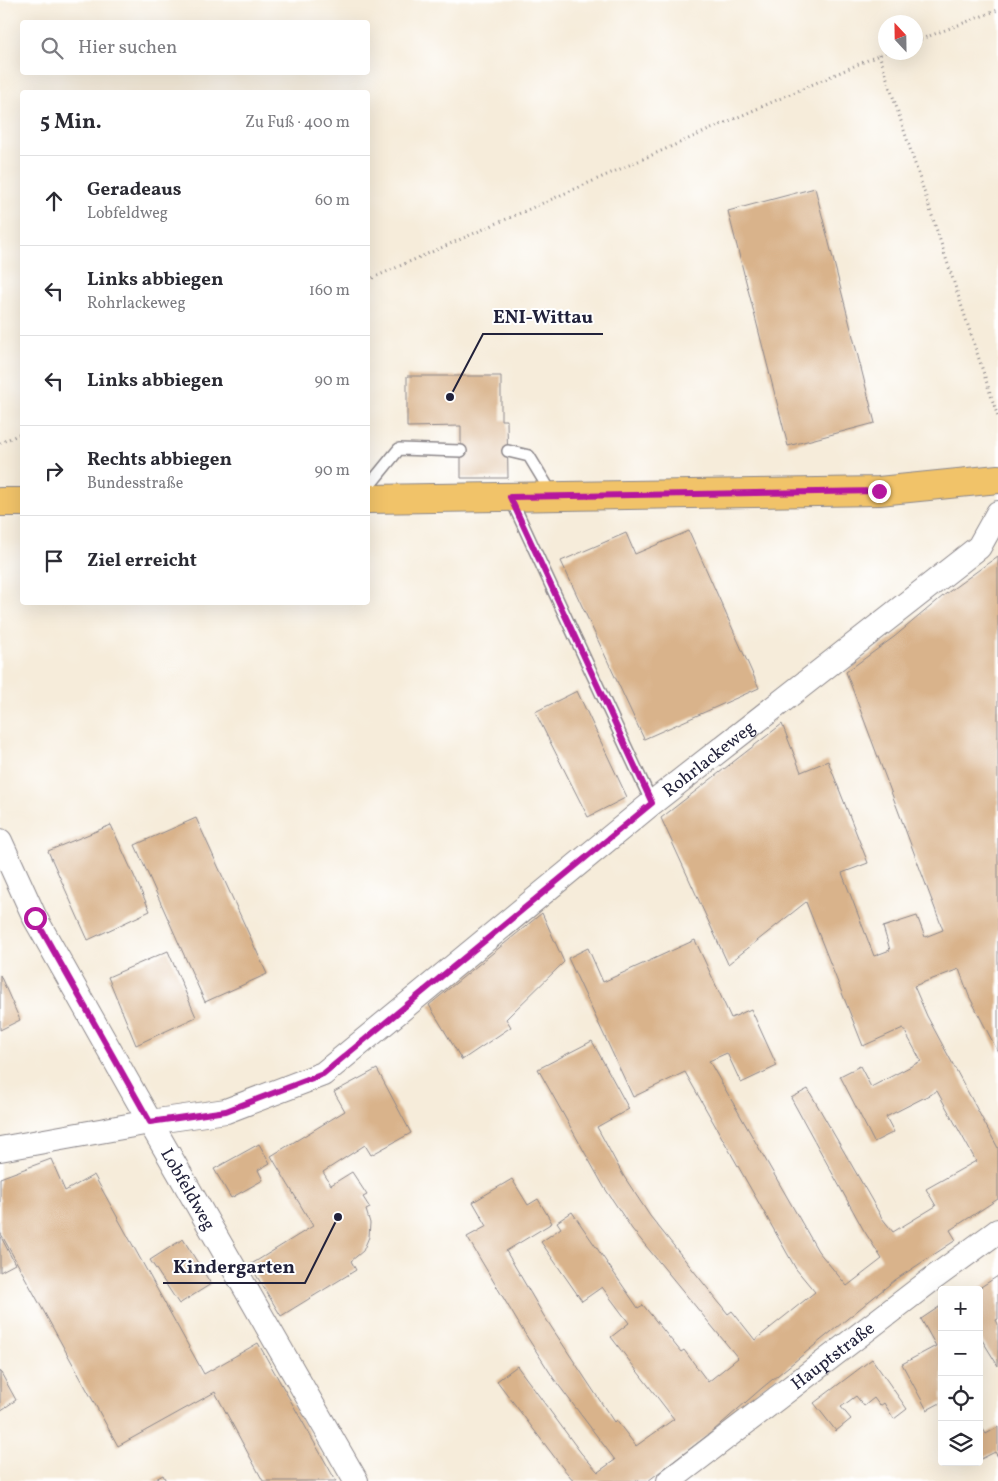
<!DOCTYPE html>
<html lang="de">
<meta charset="utf-8">
<style>
body{margin:0;font-family:Vollkorn,serif;background:#f2f2f3;color:#2b2b33}
.controls{position:absolute;right:15px;bottom:15px;display:grid;overflow:hidden;border-radius:5px;box-shadow:0 5px 20px #0002}
.controls button{width:45px;height:45px;display:grid;place-items:center;padding:0;border:0;border-bottom:1px solid #e1e1e2;background:#fff;color:#2b2b33;font:25px sans-serif}
.compass{position:absolute;left:878px;top:15px;width:45px;height:45px;border-radius:50%;background:#fff;box-shadow:0 5px 20px #0002;rotate:338deg}
.stop{position:absolute;width:15px;height:15px;margin:-11px;border:4px solid #b5179e;border-radius:50%;background:#fff}
.stop.end{background:#b5179e;border-color:#fff;box-shadow:0 1px 5px #0008}
.list{margin:0;padding:0;list-style:none}
h2{display:flex;justify-content:space-between;align-items:center;height:65px;margin:0;padding:0 20px;font-size:21px}
h2 small{font-size:16px;font-weight:400;color:#7c7c81}
.list li{display:grid;grid-template-columns:32px 1fr auto;gap:15px;align-items:center;box-sizing:border-box;height:90px;padding:0 20px;border-top:1px solid #e1e1e2}
.list b{display:block;font-size:19px;white-space:nowrap}
.list p{margin:0;font-size:16px;white-space:nowrap;color:#7c7c81}
.list em{font-size:16px;font-style:normal;color:#7c7c81}
.icon{flex:none;width:28px;height:28px;fill:none;stroke:currentColor;stroke-width:2;stroke-linecap:round;stroke-linejoin:round}
.map{position:relative;flex:none;width:998px;height:1481px;overflow:hidden}
.search{position:absolute;background:#fff;box-shadow:0 5px 20px #0002;left:20px;top:20px;width:350px;height:55px;display:flex;align-items:center;gap:12px;box-sizing:border-box;padding:0 18px;border-radius:5px;color:#7c7c81;font-size:19px}
.panel{position:absolute;background:#fff;box-shadow:0 5px 20px #0002;left:20px;top:90px;width:350px;height:515px;border-radius:5px}
.map>svg:first-child{display:block}
.building{fill:#d9b38b}
.lines{fill:none;stroke-linecap:round;stroke-linejoin:round}
.lane-casing{stroke:#8c878a;stroke-width:14}
.street-casing{stroke:#8c878a;stroke-width:26}
.primary-casing{stroke:#8c878a;stroke-width:30}
.path{stroke:#8c878a;stroke-width:3;stroke-dasharray:1 4;stroke-linecap:butt}
.lane{stroke:#fff;stroke-width:11}
.street{stroke:#fff;stroke-width:24}
.primary{stroke:#f1c369;stroke-width:28}
.route{stroke:#b5179e;stroke-width:6}
.labels{text-anchor:middle;stroke-width:4;stroke-linejoin:round;paint-order:stroke}
.street-label{font-size:18px;fill:#22223b;stroke:#fff}
.leader{fill:none;stroke:#22223b;stroke-width:2}
.callout-dot{fill:#22223b;stroke:#fff;stroke-width:2}
.callout-label{font-size:19px;text-anchor:middle;font-weight:bold;fill:#22223b;stroke:#fff;stroke-width:4;stroke-linejoin:round;paint-order:stroke}
</style>
<div class="map">
<svg width="998" height="1481" viewBox="0 0 998 1481">
<rect width="100%" height="100%" fill="#fff"/>
<filter id="ink" filterUnits="userSpaceOnUse"><feTurbulence type="fractalNoise" baseFrequency=".02" numOctaves="2"/><feDisplacementMap in="SourceGraphic" scale="10" xChannelSelector="R" yChannelSelector="G"/><feConvolveMatrix kernelMatrix="1 2 1 2 8 2 1 2 1" color-interpolation-filters="sRGB"/></filter>
<filter id="wash" filterUnits="userSpaceOnUse"><feTurbulence type="fractalNoise" baseFrequency=".0096" numOctaves="4" result="noise"/><feDisplacementMap in="SourceGraphic" scale="20" xChannelSelector="R" yChannelSelector="G"/><feGaussianBlur stdDeviation="1.12" result="paint"/><feColorMatrix in="noise" values="0 0 0 0 0 0 0 0 0 0 0 0 0 0 0 0 0 1.4 0 .05"/><feComposite in="paint" operator="in"/></filter>
<g filter="url(#wash)">
<rect width="100%" height="100%" fill="#f6ecda"/>
<g id="blocks">
<path class="building" d="M815,188L875,423L788,446L728,211Z
M407,376H501V420H507L508,478H461V426L407,427Z
M689,531L759,688L644,739L561,561L626,533L635,554Z
M998,556V1052L969,996L959,969L914,986L927,1016L998,1148V1199L950,1230L956,1240L895,1280L762,1388L713,1431L648,1481H574L562,1467L497,1381L517,1366L581,1453L598,1472L615,1460L554,1379L522,1329L467,1237L487,1226L473,1202L512,1179L528,1205L538,1199L552,1223L506,1251L544,1316L614,1422L616,1420L636,1446L674,1419L611,1337L629,1323L602,1287L582,1301L541,1242L561,1228L557,1222L572,1212L638,1308L643,1305L681,1352L684,1350L708,1382L738,1358L632,1229L604,1187L538,1069L592,1041L629,1109L597,1127L623,1175L650,1216L728,1314L732,1311L755,1340L815,1292L796,1269L685,1072L633,1097L568,958L588,948L603,982L695,940L731,1018L751,1009L777,1066L741,1083L727,1053L709,1061L818,1251L847,1286L882,1259L863,1229L791,1098L808,1089L882,1218L893,1232L936,1206L926,1189L976,1161L937,1091L886,1117L894,1132L874,1142L840,1076L860,1066L871,1087L921,1061L903,1028L863,1046L806,902L728,964L661,818L782,724L801,772L828,761L868,863L842,873L874,956L890,950L883,927L917,916L925,937L943,930L846,672L894,637L943,596Z
M577,691L627,797L588,817L535,712Z
M196,818L267,974L205,1002L135,845Z
M111,825L150,911L88,940L48,851Z
M542,913L564,962L506,1019L511,1027L462,1060L429,1005Z
M168,951L196,1017L136,1045L108,977Z
M0,975L20,1020L0,1030Z
M377,1069L411,1133L371,1155L365,1145L323,1172L331,1185L352,1172L367,1195L363,1197L370,1208L366,1210L370,1223L369,1237L363,1251L351,1261L356,1270L281,1316L250,1265L313,1226L271,1156L345,1111L334,1092Z
M259,1144L270,1163L258,1170L263,1180L231,1198L214,1169Z
M51,1159L65,1191L94,1175L204,1374L258,1343L336,1481H263L215,1392L118,1446L0,1232V1178Z
M0,1235L15,1264L0,1272Z
M183,1239L211,1284L179,1304L150,1260Z
M998,1276V1319L996,1320L998,1324V1366L979,1335V1290H976Z
M942,1305V1402L927,1410L902,1364L936,1346L921,1319Z
M872,1359L907,1409L894,1419L884,1403L880,1406L874,1398L864,1406L856,1396L841,1407L851,1419L836,1431L814,1403Z
M0,1371L16,1400L0,1411Z
M998,1427V1457L995,1452L979,1460V1431L983,1429L986,1434Z
M163,1475L166,1481H152Z"/>
</g>
</g>
<g filter="url(#ink)">
<use href="#blocks" fill-opacity="0" stroke="#8c878a" stroke-width="1"/>
<g class="lines">
<defs>
<path id="lane" d="M508,451L529,456L552,494
M368,487L399,449L461,451
M510,497L652,803"/>
<g id="street">
<path id="s1" d="M0,841L35,918L150,1122L356,1481"/>
<path id="s2" d="M0,1149L150,1122L226,1111L323,1074L652,803L979,547L998,513"/>
<path id="s3" d="M669,1481L935,1277L998,1231"/>
</g>
<path id="primary" d="M368,499L879,491L998,479
M0,502H22"/>
</defs>
<use href="#lane" class="lane-casing"/>
<use href="#street" class="street-casing"/>
<use href="#primary" class="primary-casing"/>
<path class="path" d="M916,41L998,10
M879,54L998,417
M368,280L886,52
M0,443L22,433"/>
<use href="#lane" class="lane"/>
<use href="#street" class="street"/>
<use href="#primary" class="primary"/>
</g>
</g>
<g class="lines" filter="url(#ink)">
<path class="route" d="M35,918L150,1122L226,1111L323,1074L652,803L510,497L879,491"/>
</g>
<g class="labels">
<g class="street-label">
<text dy="6" stroke="none"><textPath href="#s2" startOffset="831">Rohrlackeweg</textPath></text>
<text dy="6" stroke="none"><textPath href="#s1" startOffset="396">Lobfeldweg</textPath></text>
<text dy="6" stroke="none"><textPath href="#s3" startOffset="206">Hauptstraße</textPath></text>
</g>
</g>
<path class="leader" d="M450 397L483 334H603M338 1217L305 1283H163"/>
<g class="callout-dot">
<circle cx="450" cy="397" r="5"/>
<circle cx="338" cy="1217" r="5"/>
</g>
<g class="callout-label">
<text x="543" y="323">ENI-Wittau</text>
<text x="234" y="1273">Kindergarten</text>
</g>
</svg>
<div class="controls">
<button>+</button>
<button>−</button>
<button><svg class="icon" aria-label="locate" viewBox="0 0 24 24"><circle cx="12" cy="12" r="6"/><path d="M12 2v4M12 18v4M2 12h4M18 12h4"/></svg></button>
<button><svg class="icon" aria-label="layers" viewBox="0 0 24 24"><path d="M12 4l9 5-9 5-9-5zM3 14l9 5 9-5"/></svg></button>
</div>
<svg class="compass" viewBox="-18 -18 36 36"><path d="M0-13l5 13h-10z" fill="#e53935"/><path d="M0 13l5-13h-10z" fill="#7c7c81"/></svg>
<div class="stop" style="left:35px;top:918px"></div>
<div class="stop end" style="left:879px;top:491px"></div>
<div class="search"><svg class="icon" aria-label="search" viewBox="0 0 24 24"><circle cx="10" cy="10" r="6"/><path d="M15 15l6 6"/></svg>Hier suchen</div>
<section class="panel">
<h2>5 Min.<small>Zu Fuß · 400 m</small></h2>
<ul class="list">
<li><svg class="icon" aria-label="ahead" viewBox="0 0 24 24"><path d="M12 20V5M6 11l6-6 6 6"/></svg><div><b>Geradeaus</b><p>Lobfeldweg</p></div><em>60 m</em></li>
<li><svg class="icon" aria-label="left" viewBox="0 0 24 24"><path d="M17 20v-9H6M10 6l-5 5 5 5"/></svg><div><b>Links abbiegen</b><p>Rohrlackeweg</p></div><em>160 m</em></li>
<li><svg class="icon" aria-label="left" viewBox="0 0 24 24"><path d="M17 20v-9H6M10 6l-5 5 5 5"/></svg><div><b>Links abbiegen</b></div><em>90 m</em></li>
<li><svg class="icon" aria-label="right" viewBox="0 0 24 24"><path d="M7 20v-9h11M14 6l5 5-5 5"/></svg><div><b>Rechts abbiegen</b><p>Bundesstraße</p></div><em>90 m</em></li>
<li><svg class="icon" aria-label="arrive" viewBox="0 0 24 24"><path d="M6 21V4h12l-3 4 3 4H6"/></svg><div><b>Ziel erreicht</b></div></li>
</ul>
</section>
</div>
